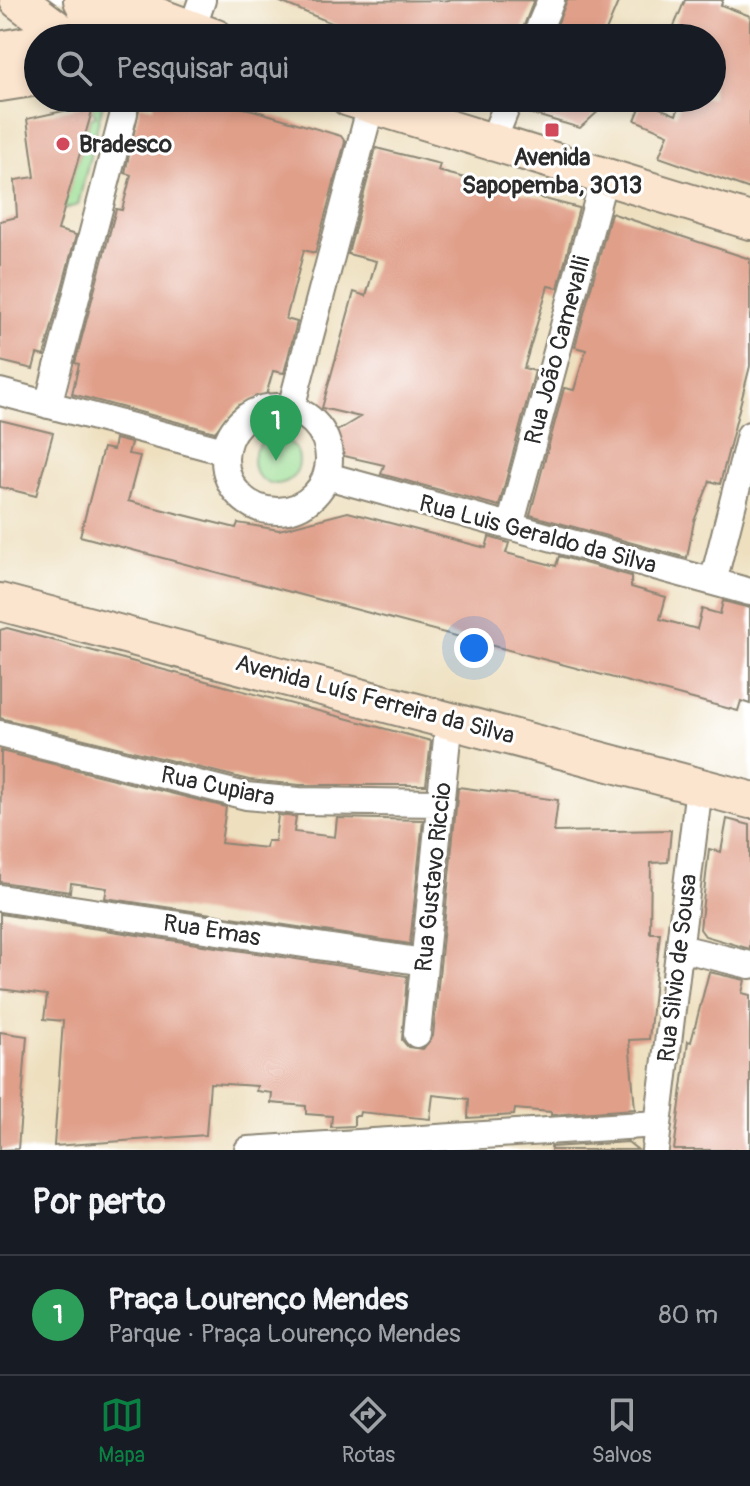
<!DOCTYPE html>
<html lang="pt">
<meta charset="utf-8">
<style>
body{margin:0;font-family:Pangolin,sans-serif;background:#20242c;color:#f1f3f6}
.you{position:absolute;left:474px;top:648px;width:28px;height:28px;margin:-20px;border:6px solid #fff;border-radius:50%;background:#1a73e8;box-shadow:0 0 0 12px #1a73e833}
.badge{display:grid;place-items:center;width:52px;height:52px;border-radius:50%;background:#0b8043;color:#fff;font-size:26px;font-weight:700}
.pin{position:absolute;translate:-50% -66px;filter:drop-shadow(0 2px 4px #0008)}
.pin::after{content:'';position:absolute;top:42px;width:28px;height:24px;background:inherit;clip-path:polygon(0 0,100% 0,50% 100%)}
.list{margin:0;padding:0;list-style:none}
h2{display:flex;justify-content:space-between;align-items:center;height:104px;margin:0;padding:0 32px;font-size:34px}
h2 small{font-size:26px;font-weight:400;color:#9ea1a6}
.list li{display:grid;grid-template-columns:52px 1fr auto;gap:24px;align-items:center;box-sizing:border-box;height:120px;padding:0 32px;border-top:2px solid #363941}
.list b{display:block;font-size:30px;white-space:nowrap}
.list p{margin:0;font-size:26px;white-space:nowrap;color:#9ea1a6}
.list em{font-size:26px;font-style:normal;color:#9ea1a6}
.icon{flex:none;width:44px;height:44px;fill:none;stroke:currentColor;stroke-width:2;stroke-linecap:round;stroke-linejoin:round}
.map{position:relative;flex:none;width:750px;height:1150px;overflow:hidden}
.search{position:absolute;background:#171b24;box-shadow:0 4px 12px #0003;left:24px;right:24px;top:24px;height:88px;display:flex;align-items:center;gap:20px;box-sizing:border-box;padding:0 28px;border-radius:44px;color:#9ea1a6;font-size:30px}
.sheet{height:224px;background:#171b24}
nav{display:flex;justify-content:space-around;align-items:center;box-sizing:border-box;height:112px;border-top:2px solid #363941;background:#171b24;font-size:22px;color:#9ea1a6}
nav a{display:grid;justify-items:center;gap:4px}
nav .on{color:#0b8043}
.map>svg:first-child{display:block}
.green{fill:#9dde94;stroke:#648460;stroke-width:2}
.building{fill:#e09f89}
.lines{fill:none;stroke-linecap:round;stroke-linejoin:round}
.street-casing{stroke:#8c8675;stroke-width:30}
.secondary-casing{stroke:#8c8675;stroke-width:40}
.street{stroke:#fff;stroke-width:26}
.secondary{stroke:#fce5cf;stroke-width:36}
.poi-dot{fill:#d1495b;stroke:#fff;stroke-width:3}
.labels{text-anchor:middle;stroke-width:6;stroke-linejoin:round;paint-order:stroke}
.poi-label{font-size:24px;font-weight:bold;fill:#2b2b2b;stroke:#fff;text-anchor:start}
.street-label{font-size:24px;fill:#2b2b2b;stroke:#fff}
</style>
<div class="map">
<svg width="750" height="1150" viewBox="0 0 750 1150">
<rect width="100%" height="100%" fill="#fff"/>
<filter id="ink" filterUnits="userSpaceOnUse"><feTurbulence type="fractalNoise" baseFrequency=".0125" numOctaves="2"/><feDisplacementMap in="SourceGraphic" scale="16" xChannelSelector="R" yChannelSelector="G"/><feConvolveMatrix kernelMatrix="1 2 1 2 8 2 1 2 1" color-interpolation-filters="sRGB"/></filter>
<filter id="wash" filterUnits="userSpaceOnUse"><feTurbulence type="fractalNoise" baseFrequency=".006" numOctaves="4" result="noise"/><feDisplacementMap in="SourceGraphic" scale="32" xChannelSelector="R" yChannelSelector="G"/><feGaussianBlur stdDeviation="1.8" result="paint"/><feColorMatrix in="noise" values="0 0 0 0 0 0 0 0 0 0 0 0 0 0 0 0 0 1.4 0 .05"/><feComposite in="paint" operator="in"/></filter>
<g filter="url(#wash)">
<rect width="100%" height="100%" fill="#eee0bf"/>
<path class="green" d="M80,98L104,99L78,205L63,209L90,119L96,115L87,103L81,107Z
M253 461a23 23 0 1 1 46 0a23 23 0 1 1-46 0Z"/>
<g id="blocks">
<path class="building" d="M534,0L519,38H335L339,26L278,1Z
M567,0H619L603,38H552Z
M685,0H723L721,5L750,16V189L659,157L668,134L635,120L643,101L676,115L683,98H712V38H669Z
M156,98H198L253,110L341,136L345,142L315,253L304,250L286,319L297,322L284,373L273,371L266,395L238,405L215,432L72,394L79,364L75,363L116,209L122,210L131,175L125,173L140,105L153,108Z
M526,98H613L580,128L522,111Z
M94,104L58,230L76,235L44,356L37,354L33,369L0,361V221L17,217L15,180L35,177L27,119Z
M376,148L440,164L438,171L579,208L558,288L548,286L524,368L535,371L499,506L381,474L384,465L344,456L337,431L360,417L322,408L354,292L366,296L376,261L348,254Z
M611,213L750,259V366L720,484L710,481L694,521L687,558L530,515L564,388L574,390L586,350L575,347Z
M0,420L53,433L36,496L0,487Z
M115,439L131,443L128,454L140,456L128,501L236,528L238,523L279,530L348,512L486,548L489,537L509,543L506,553L556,566L559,556L631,576V587L666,597L660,619L697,629L702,609L720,614L723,601L750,608V704L741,701L738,711L80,536L103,448L113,450Z
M7,628L431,741L426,785H300L249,780L0,718V630Z
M1,751L226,807L221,843L266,848L267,841H275L278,815L296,817L294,832L335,837L337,818L423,820L410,944L105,898L107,888L71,883L70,892L0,882Z
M458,787L558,800L554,832L671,830L668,862L651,863L650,933H660L649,1039L629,1040L635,1109L551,1115V1112L515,1109L514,1115L468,1118L469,1099L433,1095L430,1119L360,1112L359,1116H354V1126L331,1127L332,1116L306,1114V1106L271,1103L272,1093L256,1091L257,1086L210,1083L206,1135L54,1146L63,1021L44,1019L47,995L0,989V914L407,976L402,1040L408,1047L423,1049L433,1036Z
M727,819L750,825V949L705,936L700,929L709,849L721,852Z
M709,972L745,980L742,993L750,995V1150H674L688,1041L691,1042Z
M0,1032L27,1036L18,1149L0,1150Z
M628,1142L638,1150H551V1147Z"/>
</g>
</g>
<g filter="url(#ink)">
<use href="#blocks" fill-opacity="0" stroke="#8c8675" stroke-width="2"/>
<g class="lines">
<defs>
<path id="street" d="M192,29L202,0
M535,38L551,0
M493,140L510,98
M0,392L224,451
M48,405L124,113V98
M225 459a52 52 0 1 1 104 0a52 52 0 1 1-104 0Z
M291,408L371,105
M327,476L750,592
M510,526L605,174
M713,582L750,435
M0,734L246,796L299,801L440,803
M0,898L424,962
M680,948L750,965
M417,1034L449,719
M248,1150L658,1124
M655,1150L699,787"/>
<path id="secondary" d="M18,0L69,38
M82,0L101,38
M113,0L216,38
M66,38L98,32L192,29
M0,50L38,43
M0,83L38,77
M349,98L750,221
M0,602L750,800"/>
</defs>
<use href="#street" class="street-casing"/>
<use href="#secondary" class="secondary-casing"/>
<use href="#street" class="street"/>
<use href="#secondary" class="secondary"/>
</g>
</g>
<g class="poi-dot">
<rect x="544" y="122" width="16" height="16" rx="4"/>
<circle cx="63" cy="144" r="8"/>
</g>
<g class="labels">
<g class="poi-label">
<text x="79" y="152">Bradesco</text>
<text x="552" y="165" text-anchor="middle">Avenida<tspan x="552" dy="28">Sapopemba, 3013</tspan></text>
</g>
<g class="street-label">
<text transform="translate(557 350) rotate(-75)" y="8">Rua João Camevalli</text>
<text transform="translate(538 534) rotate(15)" y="8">Rua Luis Geraldo da Silva</text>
<text transform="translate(375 699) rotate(15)" y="8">Avenida Luís Ferreira da Silva</text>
<text transform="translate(218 786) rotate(12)" y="8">Rua Cupiara</text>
<text transform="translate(433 877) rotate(-84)" y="8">Rua Gustavo Riccio</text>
<text transform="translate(212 930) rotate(9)" y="8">Rua Emas</text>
<text transform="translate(677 968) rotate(-83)" y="8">Rua Silvio de Sousa</text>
</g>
</g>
</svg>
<div class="you"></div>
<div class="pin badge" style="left:276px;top:461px;background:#2e9e5b">1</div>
<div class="search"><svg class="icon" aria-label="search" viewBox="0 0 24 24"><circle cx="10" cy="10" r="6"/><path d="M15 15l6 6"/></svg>Pesquisar aqui</div>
</div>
<section class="sheet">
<h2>Por perto<small></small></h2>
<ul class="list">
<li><span class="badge" style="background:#2e9e5b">1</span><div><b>Praça Lourenço Mendes</b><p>Parque · Praça Lourenço Mendes</p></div><em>80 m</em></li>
</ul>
</section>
<nav>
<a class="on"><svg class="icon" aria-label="map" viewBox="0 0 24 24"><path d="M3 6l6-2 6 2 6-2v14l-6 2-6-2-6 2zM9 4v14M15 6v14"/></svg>Mapa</a>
<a><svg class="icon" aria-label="directions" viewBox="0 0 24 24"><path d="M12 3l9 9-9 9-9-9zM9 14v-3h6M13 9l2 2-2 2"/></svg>Rotas</a>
<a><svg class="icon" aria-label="saved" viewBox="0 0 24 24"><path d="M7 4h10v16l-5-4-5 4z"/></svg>Salvos</a>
</nav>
